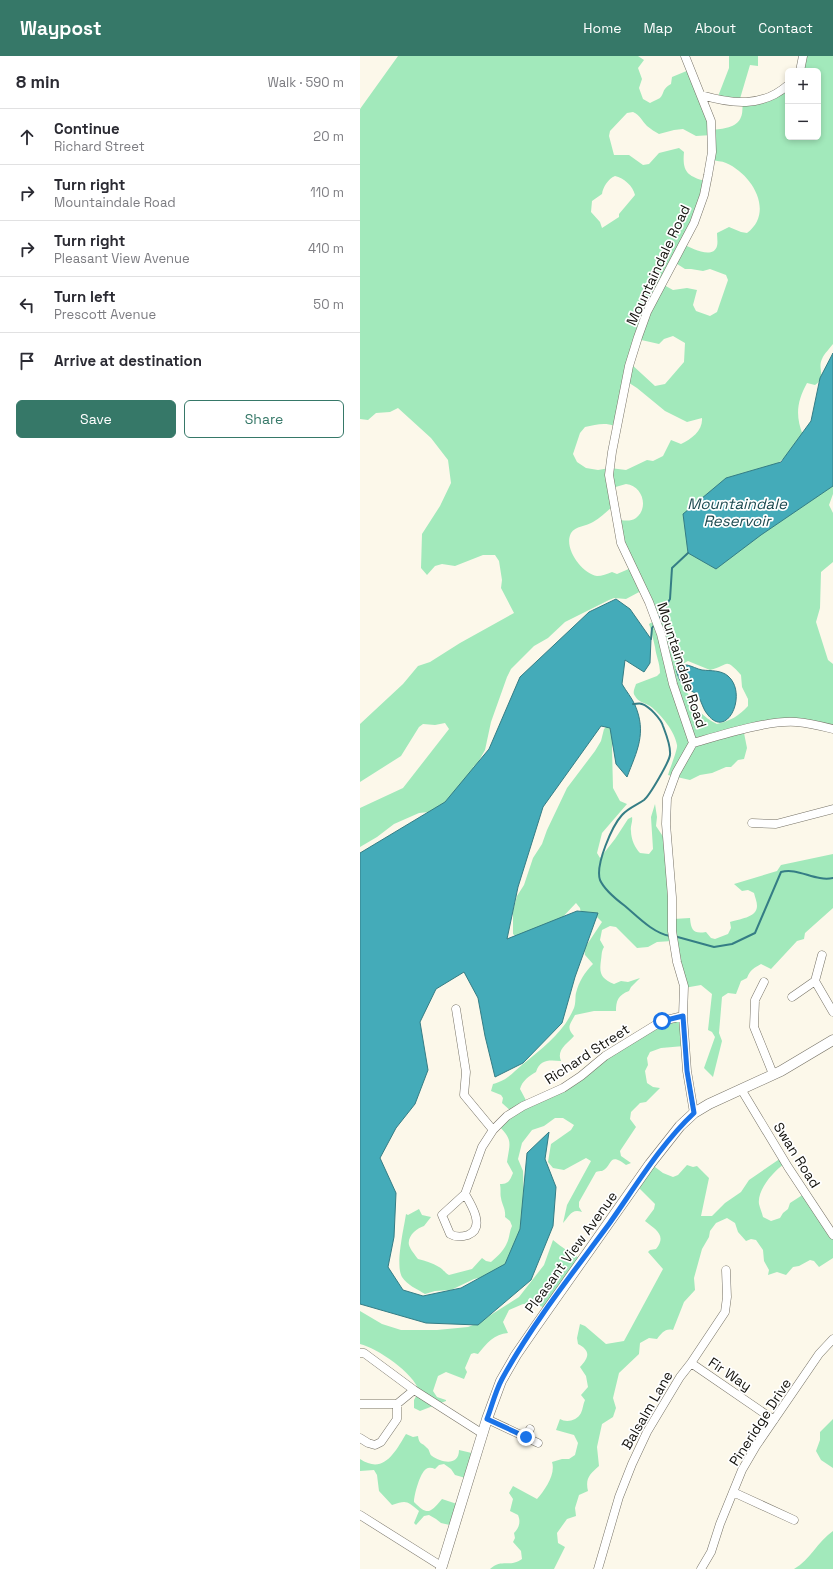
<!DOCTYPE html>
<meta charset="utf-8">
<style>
body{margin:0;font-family:"Space Grotesk",sans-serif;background:#f7f7f7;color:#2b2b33}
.controls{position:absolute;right:12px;top:12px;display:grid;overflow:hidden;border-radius:6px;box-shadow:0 2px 6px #0003}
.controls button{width:36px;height:36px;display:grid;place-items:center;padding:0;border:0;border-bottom:1px solid #e1e1e2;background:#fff;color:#2b2b33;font:20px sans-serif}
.stop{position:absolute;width:12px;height:12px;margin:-9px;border:3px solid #1a73e8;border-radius:50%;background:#fff}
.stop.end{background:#1a73e8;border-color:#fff;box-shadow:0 1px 4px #0008}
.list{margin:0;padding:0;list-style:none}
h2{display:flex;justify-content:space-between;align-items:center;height:52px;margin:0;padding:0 16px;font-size:17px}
h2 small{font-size:13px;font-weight:400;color:#7c7c81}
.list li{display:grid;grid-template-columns:26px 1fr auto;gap:12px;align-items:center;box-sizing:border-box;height:56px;padding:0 16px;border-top:1px solid #e1e1e2}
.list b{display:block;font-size:15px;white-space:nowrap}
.list p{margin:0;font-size:13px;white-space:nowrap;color:#7c7c81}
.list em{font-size:13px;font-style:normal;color:#7c7c81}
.actions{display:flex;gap:8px;padding:12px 16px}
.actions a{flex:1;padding:9px 0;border:1px solid #367868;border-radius:6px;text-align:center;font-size:14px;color:#367868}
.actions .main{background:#367868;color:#fff}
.icon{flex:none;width:22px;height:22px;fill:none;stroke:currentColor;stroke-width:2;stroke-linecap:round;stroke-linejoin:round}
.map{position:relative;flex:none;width:473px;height:1513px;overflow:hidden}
header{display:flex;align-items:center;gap:24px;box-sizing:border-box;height:56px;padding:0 20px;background:#367868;color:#fff}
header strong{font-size:19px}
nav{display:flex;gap:22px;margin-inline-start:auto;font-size:14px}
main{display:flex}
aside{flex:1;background:#fff}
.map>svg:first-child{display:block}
.green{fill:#a2e9bb;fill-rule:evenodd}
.water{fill:#44abb9;stroke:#357d85}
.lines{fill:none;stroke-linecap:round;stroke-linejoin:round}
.stream{stroke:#357d85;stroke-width:2}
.minor-casing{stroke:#767266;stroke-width:9}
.major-casing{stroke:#767266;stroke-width:11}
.minor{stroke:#fff;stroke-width:8}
.major{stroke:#fff;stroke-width:10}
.route{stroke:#1a73e8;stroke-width:5}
.labels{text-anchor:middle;stroke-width:3.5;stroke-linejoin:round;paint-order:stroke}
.street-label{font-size:14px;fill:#12110c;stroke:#fff}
.water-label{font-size:15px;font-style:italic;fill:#1d4a50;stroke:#fff}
</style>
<header>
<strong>Waypost</strong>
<nav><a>Home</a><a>Map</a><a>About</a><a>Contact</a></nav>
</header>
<main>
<aside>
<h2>8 min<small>Walk · 590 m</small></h2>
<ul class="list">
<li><svg class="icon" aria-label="ahead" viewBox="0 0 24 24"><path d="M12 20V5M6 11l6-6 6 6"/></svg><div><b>Continue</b><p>Richard Street</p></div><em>20 m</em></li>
<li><svg class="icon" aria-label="right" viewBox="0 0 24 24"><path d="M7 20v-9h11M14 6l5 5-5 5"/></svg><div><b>Turn right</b><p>Mountaindale Road</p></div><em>110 m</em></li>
<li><svg class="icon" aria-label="right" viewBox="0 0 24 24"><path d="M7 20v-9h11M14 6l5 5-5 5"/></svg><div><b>Turn right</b><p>Pleasant View Avenue</p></div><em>410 m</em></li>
<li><svg class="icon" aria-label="left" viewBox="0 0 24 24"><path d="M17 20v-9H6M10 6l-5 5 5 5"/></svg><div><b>Turn left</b><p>Prescott Avenue</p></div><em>50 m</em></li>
<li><svg class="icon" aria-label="arrive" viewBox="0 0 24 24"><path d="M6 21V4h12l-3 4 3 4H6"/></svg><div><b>Arrive at destination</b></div></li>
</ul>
<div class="actions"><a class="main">Save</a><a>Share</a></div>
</aside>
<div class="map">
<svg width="473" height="1513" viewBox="0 0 473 1513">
<rect width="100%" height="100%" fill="#fcf8ea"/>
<path class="green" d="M38,0H278L284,4L278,12L282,23L279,32L283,43L290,47C293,45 297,44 300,42C305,37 301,34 311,28L312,21L329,14L352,74C362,73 377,72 381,61C383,57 382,52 383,48L428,29V81H458V15H439L443,0H473V288C470,292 464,298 462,303C457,313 467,321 455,329L447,327C437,345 435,360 443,379L429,398L413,411L473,421V438L469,449L473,457V506L461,516L460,552L456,566L468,604L473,608V674L447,669H409L384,677L387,692L384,703L378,704L371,711H366L352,717L340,719L330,724L308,719C310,712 318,693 317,689C315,676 301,658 290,650C285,647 278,646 275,640C272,636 275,632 276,628L297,620L300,617C300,607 296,600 295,591C293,583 292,576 289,568L294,565L281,535L266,543L254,542L249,544L205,566L188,582L174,590L151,613L147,621L131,666L125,694L117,708L113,711L115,713L78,755L59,757L34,768L17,781L0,791V752L43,732L89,673L85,667L75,669L63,668L59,671L41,700L0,726V668L43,628L58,610L70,606L100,587L154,557L141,532L142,524L139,505L135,499H123L95,510L82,508L75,510L67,519L61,512L62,478L80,450L91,427L88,404L71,382L38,352L30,356L16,357L8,364L0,363V53ZM273,56C280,59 282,65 287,70C291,73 295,76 299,78L314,74L323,73L336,80L352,79L351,104C356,105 362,105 366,107C392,118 415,156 387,177L381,176L369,171L357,177C357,181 358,186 357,190C353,204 331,192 323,188L345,125C328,120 322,116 324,96L319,92L299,97L289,108L283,109L269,99H254L249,80L250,75L267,57ZM255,120C264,122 273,130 275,139L259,158V161L242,172L240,166L231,156L232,145L242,138C243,131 248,123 255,120ZM314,206L325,213H331L343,215L350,213L366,219L368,224L357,256L350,260L336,255L333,249L337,234L327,232L313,234L302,228ZM313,280L325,287L324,306L305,328L295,330L270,307L277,283L299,288L304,283ZM266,325L277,332L305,355L327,366L342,362C343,374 332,383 321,388L311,384L303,400L293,405L287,404L266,414L250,412L238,414L226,412L217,406L213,398L220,377L225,371C235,369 245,366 254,370ZM266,428C283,430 289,452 276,462C271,466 262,464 257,464L271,512L257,518L252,516C247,518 242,520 237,520C222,518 203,492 211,477C215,470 227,470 233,466C240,462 246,456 252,451V432ZM328,605L350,614C369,610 364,600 381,619L382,631L388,643V650C379,660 370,665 357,668C342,661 336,652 328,638C320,625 308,615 328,605Z
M369,0H398V10L390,9L379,46L357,43L369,12Z
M249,668L253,676L252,692L253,732L260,745L267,748L242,777L237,797L240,802L255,783L268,763L272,761C273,766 270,770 271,775C271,783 275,792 280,797L289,798L293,793L291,761L295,748L297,761L296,770L304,782L313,863L330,862C331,875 334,878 346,876L351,882L355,883L368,878L371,872L370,866C378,863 397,862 397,850C397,846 395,841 394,837L388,834L382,835L374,828L417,815L421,809L473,798V852L445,877L444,883L437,885L411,913L401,908C394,912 390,914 387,922L381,925L376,938L368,937L362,941L359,977L362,985L353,1021L344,1012L355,981L352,976L348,974L352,938L341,929L324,932L312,885L297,886L288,891L277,892L256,871L250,870L242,874L240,884L244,891C241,896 242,899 241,904C239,918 241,922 254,928L261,925L268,926L280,922L271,931L269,935C258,939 256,945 256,955H234L215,959C210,969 206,971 214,980C208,987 196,994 201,1005C189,1004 180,1003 176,1016C169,1020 162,1025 160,1033L168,1048L193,1037L299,967L322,961L324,990L301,992L290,996L287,1002L288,1009L285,1015L287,1027L293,1031L300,1032L286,1046L280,1047L271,1056L270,1063L276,1071L260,1095L261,1100L271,1107L266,1109C248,1095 253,1110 242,1115C240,1115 238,1115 236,1116L219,1146V1151L222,1156C211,1152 209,1161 203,1167L207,1149L231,1105L226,1102L204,1114L193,1112L188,1106L191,1088L211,1074L214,1069L203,1062H195L184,1070L172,1074L162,1087L158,1103L163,1115L164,1150L159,1184L145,1210L123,1221L114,1223L91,1234L75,1235L65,1238C57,1233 47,1229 42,1221C35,1209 44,1172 46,1158L48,1159L59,1153L62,1159L71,1161L64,1170C57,1172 47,1180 49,1189C50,1193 55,1199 58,1203C66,1205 72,1207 79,1211C83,1213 85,1217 89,1219L112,1213L122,1202L126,1205L131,1206C137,1201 143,1195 146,1189C150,1182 149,1176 152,1170L150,1165L145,1161C146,1153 142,1149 141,1142C140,1138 141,1133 140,1128C149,1128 150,1124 153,1117L147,1106C150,1086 153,1084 138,1069L152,1056L142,1047L143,1042L141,1039L131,1035L133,1028C148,1024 152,1017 163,1008C183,992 204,976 214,952C216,947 215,941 216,937C219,925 225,916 233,908L225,899L224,893L242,866L235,859L221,858L220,852L216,847L181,884L166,889L153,878V855L157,840L164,829L173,802L182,788L187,774L207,732L235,695L241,685L244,673Z
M421,1102L424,1108C413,1116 397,1134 399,1148C400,1152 402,1157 403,1161L411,1165L420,1162L423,1157L428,1153L430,1147L444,1138L473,1180V1202L459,1211L454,1205L450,1204L439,1210L433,1211L426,1219L417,1216L408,1219L409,1214L404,1205L403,1194L396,1184L391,1183L386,1185L378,1176L375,1167L367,1162L356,1167L350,1175L349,1181L342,1193L334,1222L335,1234L324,1246L313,1274C305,1272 302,1277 297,1283L289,1282L280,1287L279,1298L259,1317L253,1342L256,1352L253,1361L242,1368L237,1391L239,1410C230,1418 225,1422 228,1435L219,1439L215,1452L216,1460L207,1463L197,1477L198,1487L205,1491L194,1513H130C142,1502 150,1512 162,1503L161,1495L153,1486L155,1482L154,1477C159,1472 161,1466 158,1459L150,1455L153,1443L149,1437L153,1430L177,1443C185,1434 196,1418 192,1406L202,1403H209L215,1399L218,1387L214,1379L196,1374L200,1363C206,1367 217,1365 221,1357C223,1353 223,1348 225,1344L221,1339L228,1331L226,1320L220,1311C229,1301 231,1295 218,1288L217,1282L220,1268L225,1270L246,1288L264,1285L303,1213L288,1196L290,1194L296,1193C307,1179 296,1174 285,1165L294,1153L295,1148L276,1129L291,1108L303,1117L313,1121L318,1119L327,1109L333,1111L337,1110L349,1122L341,1160H352L365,1147L381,1136L389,1124Z
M193,1184C202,1192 212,1197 222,1204L188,1254L175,1247L163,1248L149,1254L143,1266L148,1277C134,1278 127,1287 118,1298L114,1297L111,1298L105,1312L107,1316L104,1323L86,1316L78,1320L73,1335L77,1341L86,1344V1345L60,1355L54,1352V1344L59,1335C54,1317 17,1292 0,1288V1255L22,1268L41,1274H77L108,1271L118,1267L159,1241L184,1209Z
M473,1363V1412L461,1404L456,1395L460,1384V1376Z
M46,1378L53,1381L58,1380C59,1389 62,1386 67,1392C70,1394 69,1398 72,1400C82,1407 99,1410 99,1394L116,1398L109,1423L95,1419L91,1413L84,1408L79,1409L75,1413C72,1412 69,1411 66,1413C60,1417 54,1439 54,1446C68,1460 70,1457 82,1443L100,1449L94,1470L81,1467L76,1463L69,1459L64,1460L56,1469L54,1467L59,1455C47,1445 47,1444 32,1449L19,1435L17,1419L14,1414L0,1415V1403C24,1419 35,1396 46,1378Z
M473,1475V1513H434C450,1504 458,1485 473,1475Z"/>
<path class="water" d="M473,297V430L401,479L356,513L328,497L323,458L366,422L421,406L451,365L460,322Z
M256,543L270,553L291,583L290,607L284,616L265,604L262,628C266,635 272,642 275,649C287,677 277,695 267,721L256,708L250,672L241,670L183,751L158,831L147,883L217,855L238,857L215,921L202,967L163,1007L135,1021L125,980L118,942L104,916L76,933L60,966L68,1014L55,1048L36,1072L20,1102L36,1137L34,1181L28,1211L43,1234L63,1240L101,1232L145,1208L160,1173L167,1097L189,1076L185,1103L196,1131L193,1170L171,1224L118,1269L66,1267L0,1248V797L85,746L129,693L160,621L229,556Z
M327,609C332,610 337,613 342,614C351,615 361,614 368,620C388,637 368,684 348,659C343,654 342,646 338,640C335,636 332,636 328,633C320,628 318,621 316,613L319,610Z"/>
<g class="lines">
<path class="stream" d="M298,563L310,543L312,512L328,497
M291,583L292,572L295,568
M273,648C276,648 280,647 282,648C289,650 301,663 303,670C306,678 311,690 310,699C309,706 290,739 284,744C277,749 268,752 262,759C252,770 235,809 240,824C244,833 257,844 265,850C278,861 293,877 310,880
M314,880L354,891L372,888L395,877L421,816C438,811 455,826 473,822"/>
<defs>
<path id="minor" d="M325,0L351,65L352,96L348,119L344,139L334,167L287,256L278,281L269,310L252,396L249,419L261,487L289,546L301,578L313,628L333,687L316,717L307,742L306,768L312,841V875L317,906L324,930L323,960L327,1015L334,1057
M440,15L443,0
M341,39C372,48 402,52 428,29
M333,687C361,679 408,664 436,666C448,667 461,670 473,673
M392,767L416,768L473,753
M462,899L455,925L473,956
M404,926L395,944L394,971L413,1018
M432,941L455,925
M96,953L106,1016L104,1039L133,1074
M381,1033L428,1111L473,1179
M105,1138C111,1148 126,1172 108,1179C102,1181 95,1181 90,1178L82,1159L105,1138L122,1091L133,1074L147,1060L163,1050L203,1032L221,1020L245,1000L302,965L323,960
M0,1297H4L54,1334L123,1378
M331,1307L414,1364
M0,1348H37L54,1334
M127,1363L178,1387
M166,1381L170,1373
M0,1382L8,1387L15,1389L21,1386L37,1363V1348
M373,1436L434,1464
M0,1459L81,1510
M238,1513L259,1441L272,1408L287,1376L320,1321L331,1307L365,1256L367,1241L366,1214
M341,1513L351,1496L360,1468L382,1414L396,1390L459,1298L473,1283"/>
<path id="major" d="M81,1513L127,1363L141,1325L156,1299L176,1270L290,1108L320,1070L334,1057L349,1048L421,1015L473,984"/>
</defs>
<use href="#minor" class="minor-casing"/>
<use href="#major" class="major-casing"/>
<use href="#minor" class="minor"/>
<use href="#major" class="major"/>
</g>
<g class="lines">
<path class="route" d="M166,1381L127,1363C132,1350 135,1336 142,1323C172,1268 212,1218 249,1168C276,1130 300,1089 334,1057L327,1015L323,960L302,965"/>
</g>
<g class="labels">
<g class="street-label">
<text transform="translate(298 209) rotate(-65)" y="5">Mountaindale Road</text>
<text transform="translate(322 609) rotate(72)" y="5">Mountaindale Road</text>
<text transform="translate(227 998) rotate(-33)" y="5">Richard Street</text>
<text transform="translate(437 1099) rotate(58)" y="5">Swan Road</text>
<text transform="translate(211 1196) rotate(-54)" y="5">Pleasant View Avenue</text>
<text transform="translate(370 1318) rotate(34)" y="5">Fir Way</text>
<text transform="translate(287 1354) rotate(-60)" y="5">Balsalm Lane</text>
<text transform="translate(400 1366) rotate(-57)" y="5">Pineridge Drive</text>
</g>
<g class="water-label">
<text x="377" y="453">Mountaindale<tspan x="377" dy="17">Reservoir</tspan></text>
</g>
</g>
</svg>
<div class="controls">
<button>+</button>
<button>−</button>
</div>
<div class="stop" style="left:302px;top:965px"></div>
<div class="stop end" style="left:166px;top:1381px"></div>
</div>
</main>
